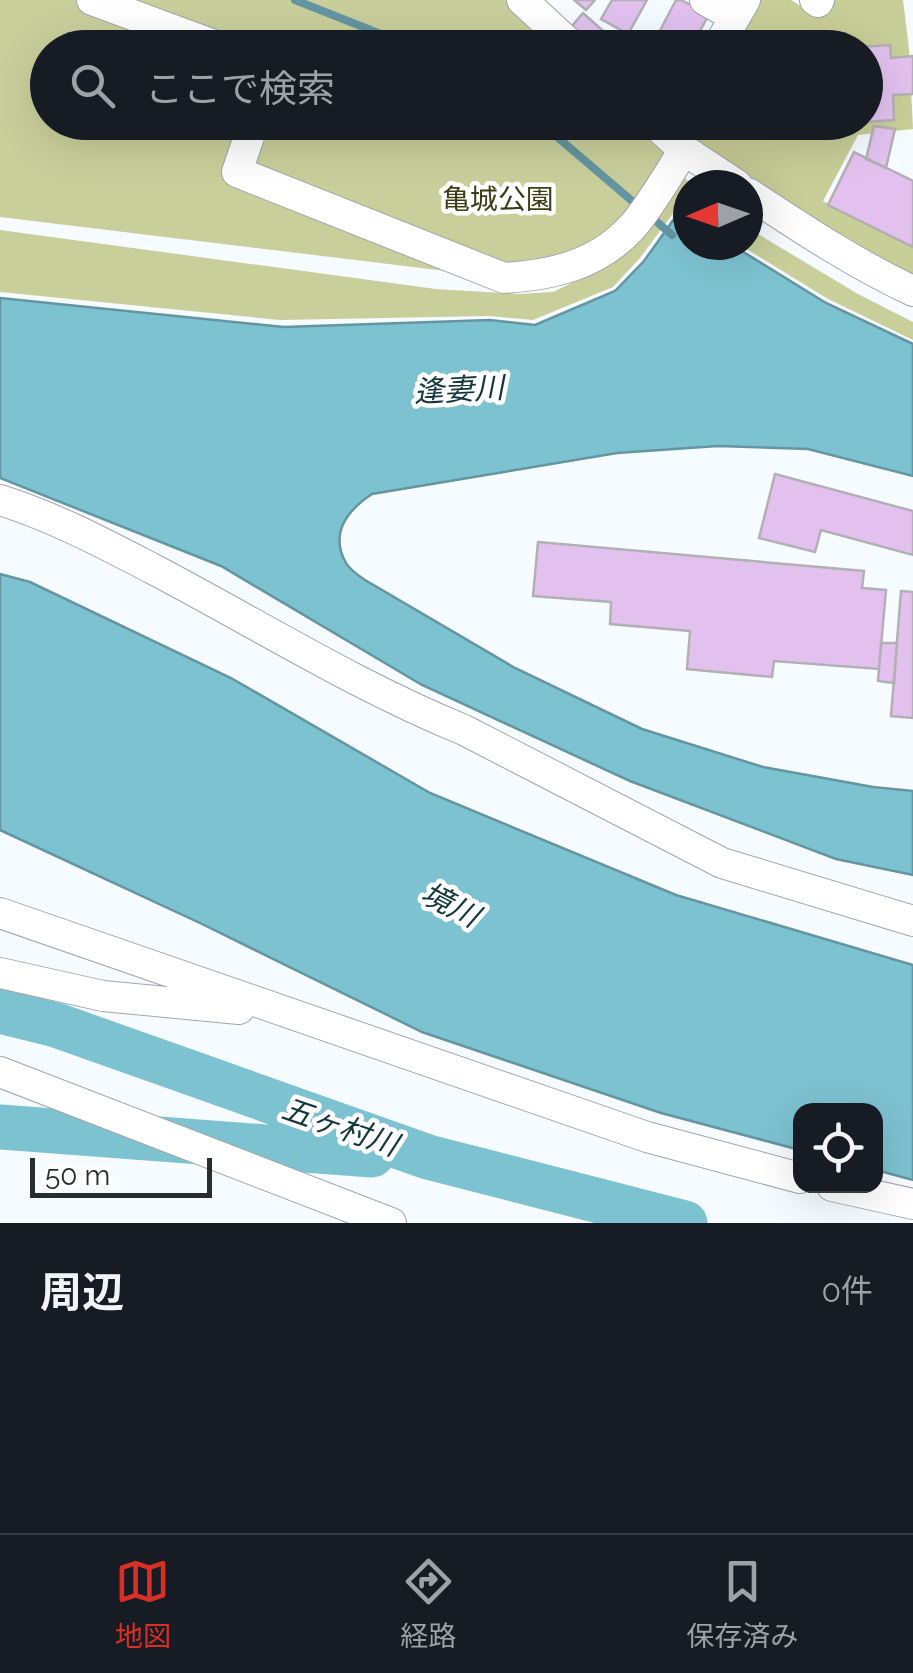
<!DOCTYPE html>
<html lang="ja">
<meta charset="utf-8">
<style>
body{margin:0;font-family:Raleway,"Noto Sans JP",sans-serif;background:#20242c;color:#f1f3f6}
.controls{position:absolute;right:30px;bottom:30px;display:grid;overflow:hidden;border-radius:20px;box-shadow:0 10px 40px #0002}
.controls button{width:90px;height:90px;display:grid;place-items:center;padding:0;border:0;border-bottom:2px solid #363941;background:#171b24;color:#f1f3f6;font:50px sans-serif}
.compass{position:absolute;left:673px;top:170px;width:90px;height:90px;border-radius:50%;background:#171b24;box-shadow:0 10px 40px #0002;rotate:268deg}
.scale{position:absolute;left:30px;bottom:25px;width:182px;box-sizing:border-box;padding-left:10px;border:5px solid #2a2d2e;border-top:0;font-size:28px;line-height:35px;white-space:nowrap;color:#2a2d2e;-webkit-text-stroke:8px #fff;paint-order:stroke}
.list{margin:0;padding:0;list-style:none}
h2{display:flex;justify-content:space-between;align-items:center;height:130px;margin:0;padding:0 40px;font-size:42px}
h2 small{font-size:32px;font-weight:400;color:#9ea1a6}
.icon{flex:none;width:55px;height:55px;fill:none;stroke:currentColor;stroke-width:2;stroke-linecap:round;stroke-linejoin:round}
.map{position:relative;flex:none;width:913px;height:1223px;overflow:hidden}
.search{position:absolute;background:#171b24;box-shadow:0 10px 40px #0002;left:30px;right:30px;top:30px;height:110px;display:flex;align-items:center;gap:25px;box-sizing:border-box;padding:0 35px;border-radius:55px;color:#9ea1a6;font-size:38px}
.sheet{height:310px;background:#171b24}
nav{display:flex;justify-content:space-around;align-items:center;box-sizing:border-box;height:140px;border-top:2px solid #363941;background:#171b24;font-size:28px;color:#9ea1a6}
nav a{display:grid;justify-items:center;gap:5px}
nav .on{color:#d93025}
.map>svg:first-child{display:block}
.green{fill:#c9cf9b}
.forest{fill:#c8ce97}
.water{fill:#7dc2d1;stroke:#6495a0;stroke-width:2.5}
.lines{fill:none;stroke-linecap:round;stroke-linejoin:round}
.stream{stroke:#6495a0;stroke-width:8}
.river{stroke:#7dc2d1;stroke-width:45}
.building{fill:#e2c1ef;stroke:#b3b0b5;stroke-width:2.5}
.minor-casing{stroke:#a1a6ab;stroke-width:32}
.minor{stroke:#fff;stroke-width:30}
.labels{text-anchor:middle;stroke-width:9;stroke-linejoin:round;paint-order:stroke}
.park-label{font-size:28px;fill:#3b3e14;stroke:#fff}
.water-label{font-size:30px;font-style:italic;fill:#14363d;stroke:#fff}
</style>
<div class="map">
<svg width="913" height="1223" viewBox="0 0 913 1223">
<rect width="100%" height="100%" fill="#f6fbff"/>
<path class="green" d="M0,0H522L574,47L48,48V122H653L684,150L617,241L504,278L0,217Z
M678,173L693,185H688V193L640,258L613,287L533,320L489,316L280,320L0,292V230L436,289L519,294L553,292L594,272Z
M748,228L858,294L913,322V340L828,299L740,245H748Z"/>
<path class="forest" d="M757,0H791L820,18L830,0H903L909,49L913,129L858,135L823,201L913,245V276L883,264L681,134L688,123L866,122V48L730,47Z"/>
<path class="water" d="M679,212L688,218V245H732L826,303L913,344V476L808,449L718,446L617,453L372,494C348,510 329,533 346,563C350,570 359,576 365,580L515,668L642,729L763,767L873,787L913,791V875L836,859L630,781L422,685L221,566L0,478V298L284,327L490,320L535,325L615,291L644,261Z
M0,574L30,582L231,678L430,793L676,895L913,965V1180L876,1170V1110H800V1150L661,1113L422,1032L202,924L0,830Z"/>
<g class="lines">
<path class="stream" d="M295,0L416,48
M538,122L549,130L638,206
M649,215L672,235"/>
<path class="river" d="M0,1011L56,1025L428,1157L685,1223
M0,1127L372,1155"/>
</g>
<path class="building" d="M574,0H595L586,10Z
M612,0H647L628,34L601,19Z
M676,0H681L709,14L691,48H651Z
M583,13L610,37L600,48H595L571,27Z
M890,45L891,58L913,56V94L893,95L894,120L866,122V48L859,47Z
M874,126L895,129L886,168L866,159Z
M854,152L913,181V247L828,205Z
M775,474L913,511V555L821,530L815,552L759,538Z
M538,542L864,571L862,588L886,590L879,669L774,661L772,677L687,669L690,631L610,624L611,602L533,596Z
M901,591L913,592V718L891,716Z
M881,643H897L894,683L878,681Z"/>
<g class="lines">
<defs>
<path id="minor" d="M92,0L222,48
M522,0L574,48
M705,0L735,17
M815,0L818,2L819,0
M717,48L745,0
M254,122L237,172L504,278C552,275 597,265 631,228C649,209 669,173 684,150
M653,122L684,150L737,185
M748,193C801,228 855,264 913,291
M0,500C54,517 103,543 153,569C256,623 356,686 464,730L722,863L913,921
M0,913L647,1137L800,1178
M0,973L103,996L239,1009
M0,1072L391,1223
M832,1186L913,1204"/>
</defs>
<use href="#minor" class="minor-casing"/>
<use href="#minor" class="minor"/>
</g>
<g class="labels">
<g class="park-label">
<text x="498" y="209">亀城公園</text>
</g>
<g class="water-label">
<text transform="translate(459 390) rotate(-3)" y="10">逢妻川</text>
<text transform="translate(450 905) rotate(27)" y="10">境川</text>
<text transform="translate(340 1127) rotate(19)" y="10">五ヶ村川</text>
</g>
</g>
</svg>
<div class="controls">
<button><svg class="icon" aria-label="locate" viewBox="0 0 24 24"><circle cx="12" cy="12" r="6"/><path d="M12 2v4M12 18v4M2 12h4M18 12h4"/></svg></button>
</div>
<svg class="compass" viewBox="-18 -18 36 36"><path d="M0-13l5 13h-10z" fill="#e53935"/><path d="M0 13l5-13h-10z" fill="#9ea1a6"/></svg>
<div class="scale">50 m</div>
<div class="search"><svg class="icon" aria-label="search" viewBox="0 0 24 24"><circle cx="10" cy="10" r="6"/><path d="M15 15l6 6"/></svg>ここで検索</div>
</div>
<section class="sheet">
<h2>周辺<small>0件</small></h2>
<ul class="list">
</ul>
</section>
<nav>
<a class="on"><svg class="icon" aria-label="map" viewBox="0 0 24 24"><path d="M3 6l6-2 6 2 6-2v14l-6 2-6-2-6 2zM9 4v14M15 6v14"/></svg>地図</a>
<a><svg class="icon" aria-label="directions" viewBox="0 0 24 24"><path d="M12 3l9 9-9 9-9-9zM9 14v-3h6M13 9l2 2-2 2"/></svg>経路</a>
<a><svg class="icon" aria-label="saved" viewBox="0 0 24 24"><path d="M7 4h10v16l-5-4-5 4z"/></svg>保存済み</a>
</nav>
